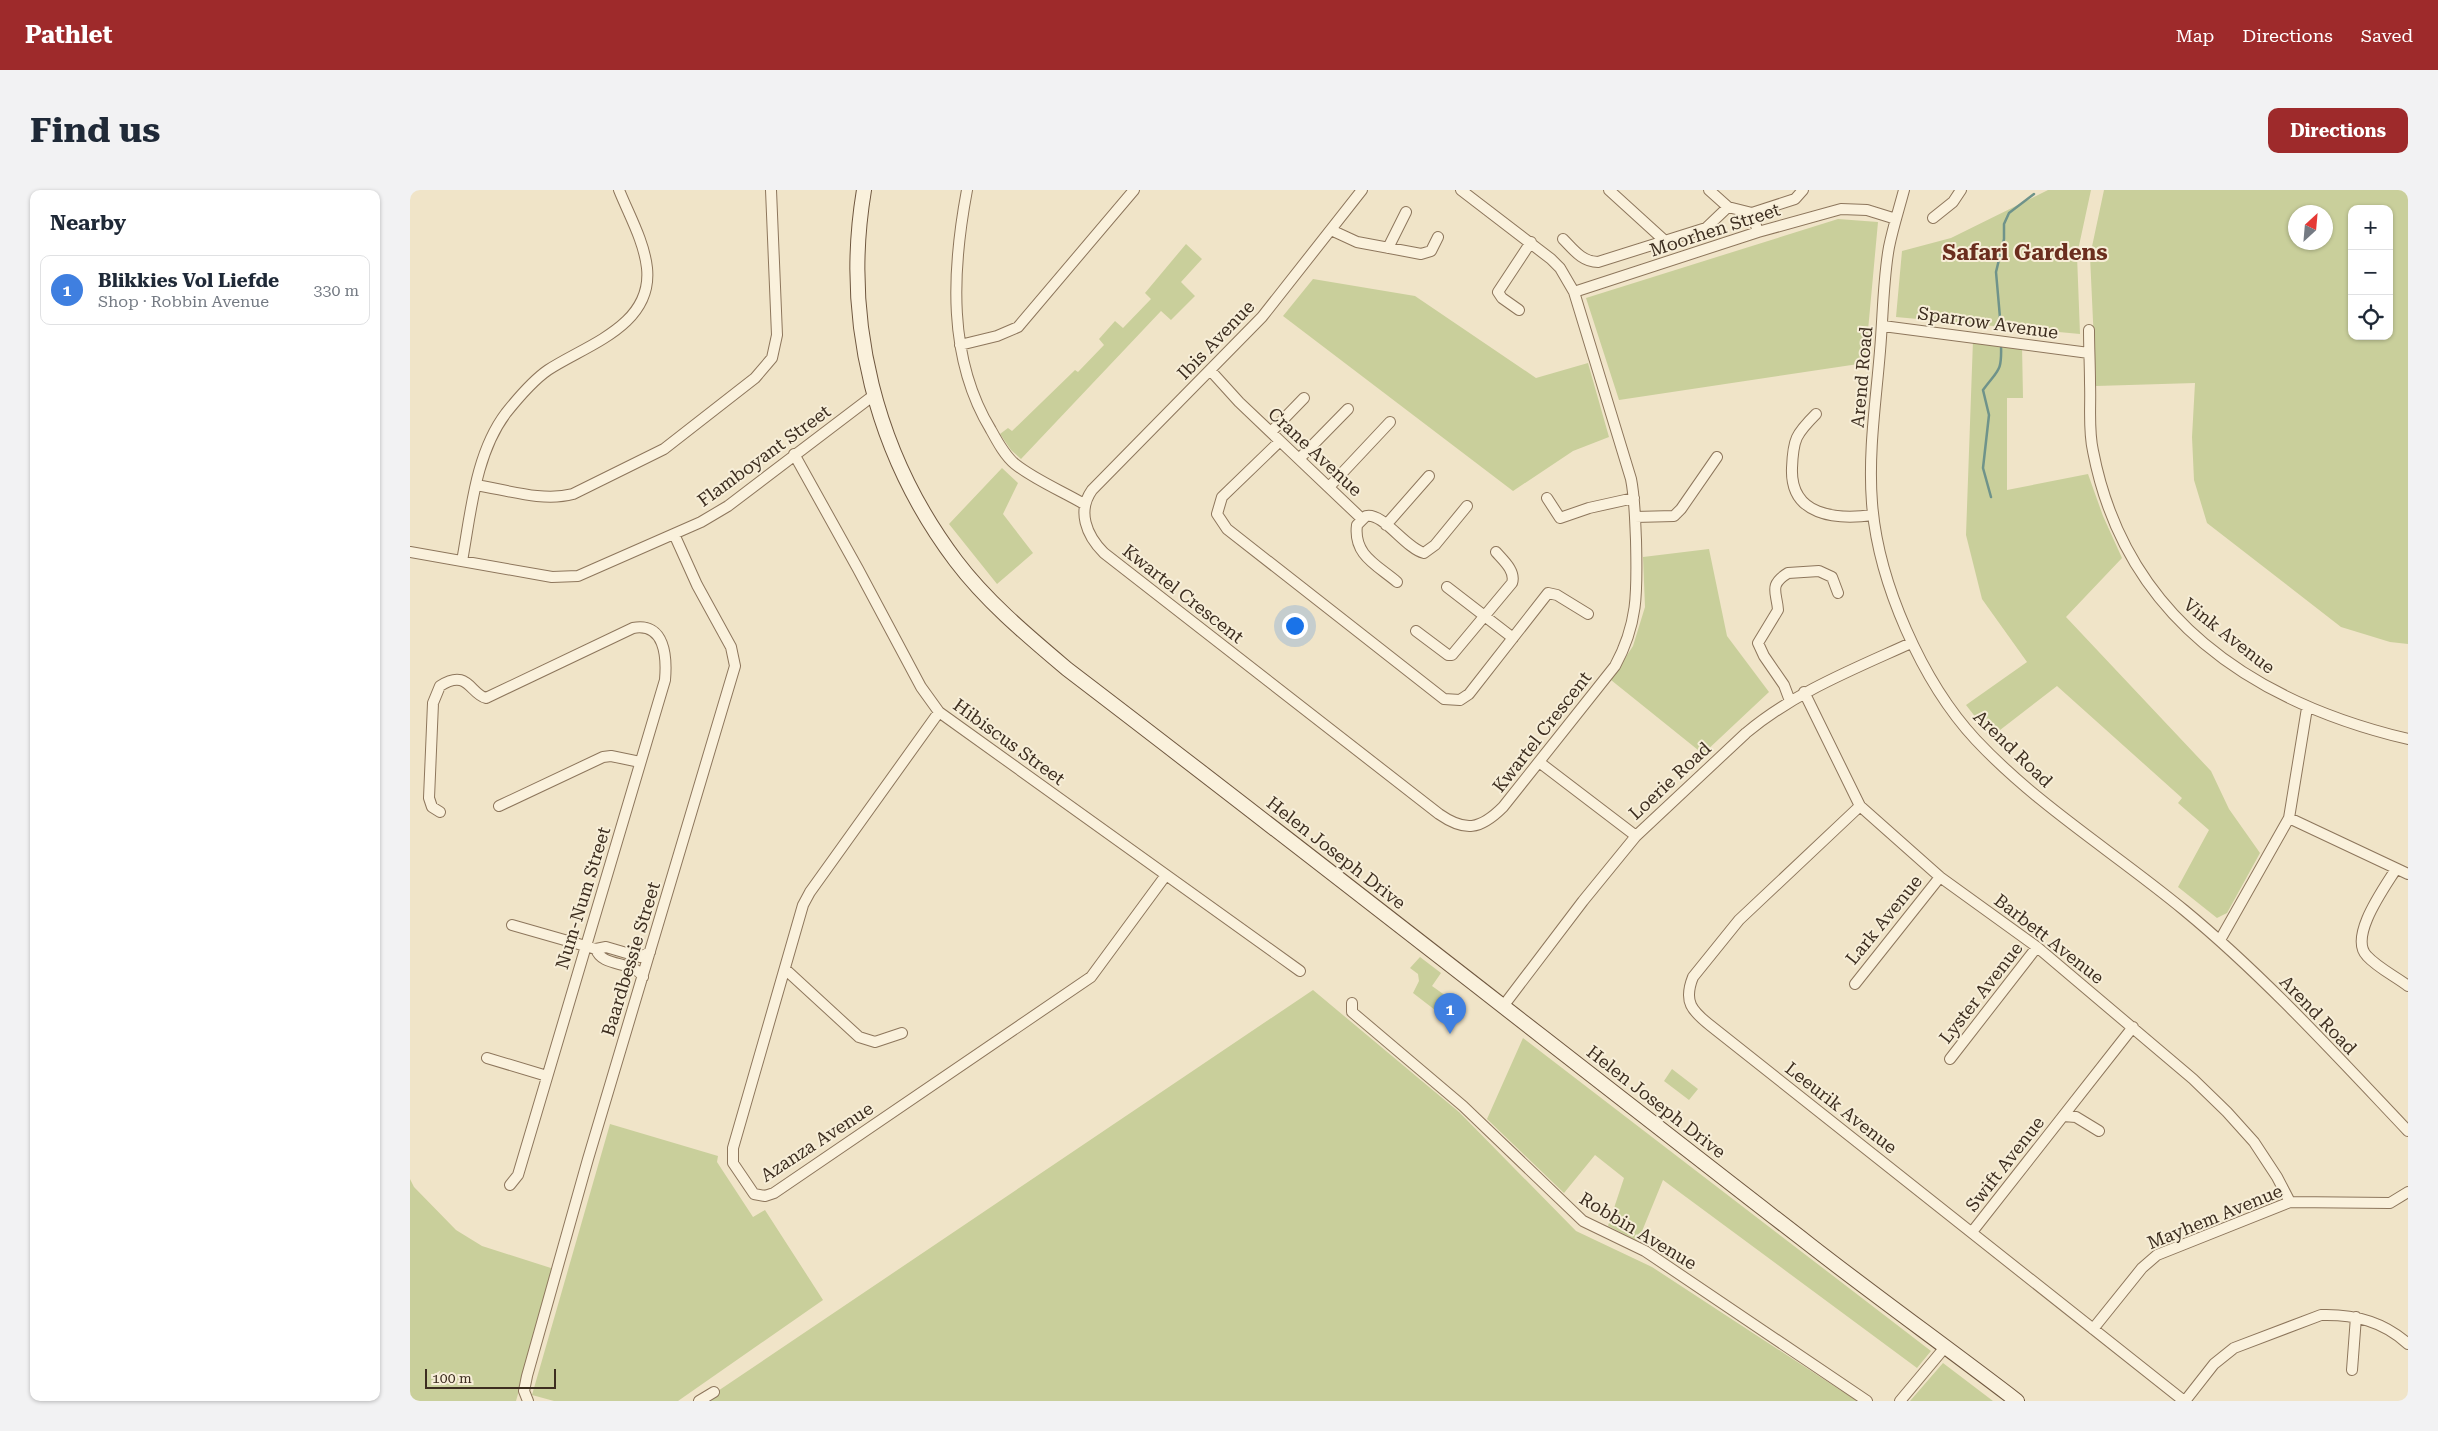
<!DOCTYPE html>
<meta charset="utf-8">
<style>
body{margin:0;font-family:"Roboto Serif",serif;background:#f2f2f3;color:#1f2937}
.controls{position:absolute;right:15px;top:15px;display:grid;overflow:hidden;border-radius:10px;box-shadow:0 1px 4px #0004}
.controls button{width:45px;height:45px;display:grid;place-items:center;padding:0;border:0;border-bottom:1px solid #e0e1e3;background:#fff;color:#1f2937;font:25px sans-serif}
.compass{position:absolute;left:1878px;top:15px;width:45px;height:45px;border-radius:50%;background:#fff;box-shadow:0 1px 4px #0004;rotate:26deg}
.scale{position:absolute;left:15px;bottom:12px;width:131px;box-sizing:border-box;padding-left:5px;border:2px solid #3d2e20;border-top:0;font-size:14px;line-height:18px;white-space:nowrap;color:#3d2e20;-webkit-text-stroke:4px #f7eed8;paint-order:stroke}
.you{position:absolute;left:884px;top:435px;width:18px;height:18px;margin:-12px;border:4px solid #fff;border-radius:50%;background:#1a73e8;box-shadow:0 0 0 8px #1a73e833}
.badge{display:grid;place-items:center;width:32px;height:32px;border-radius:50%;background:#9e2a2b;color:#fff;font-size:16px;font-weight:700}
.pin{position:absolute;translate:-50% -41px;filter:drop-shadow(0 1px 2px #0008)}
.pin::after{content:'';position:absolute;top:26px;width:18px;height:15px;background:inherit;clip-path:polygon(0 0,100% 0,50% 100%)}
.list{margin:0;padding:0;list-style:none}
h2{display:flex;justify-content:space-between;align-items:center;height:65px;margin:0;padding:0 20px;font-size:21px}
h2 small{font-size:16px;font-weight:400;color:#747a83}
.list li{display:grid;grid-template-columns:32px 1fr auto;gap:15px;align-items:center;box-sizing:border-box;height:70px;margin:0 10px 10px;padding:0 10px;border:1px solid #e0e1e3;border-radius:10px}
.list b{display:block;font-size:19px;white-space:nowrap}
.list p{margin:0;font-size:16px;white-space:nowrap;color:#747a83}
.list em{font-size:16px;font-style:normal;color:#747a83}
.icon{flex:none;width:28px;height:28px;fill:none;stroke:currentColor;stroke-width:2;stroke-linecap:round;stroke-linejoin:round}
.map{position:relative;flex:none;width:1998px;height:1211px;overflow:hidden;border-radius:10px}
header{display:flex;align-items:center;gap:30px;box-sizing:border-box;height:70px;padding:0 25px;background:#9e2a2b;color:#fff}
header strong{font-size:24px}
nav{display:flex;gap:28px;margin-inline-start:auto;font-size:18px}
.intro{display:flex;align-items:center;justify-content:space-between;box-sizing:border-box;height:120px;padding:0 30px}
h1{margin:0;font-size:35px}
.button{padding:12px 22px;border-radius:10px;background:#9e2a2b;color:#fff;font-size:18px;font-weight:700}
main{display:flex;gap:30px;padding:0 30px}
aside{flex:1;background:#fff;border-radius:10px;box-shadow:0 1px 4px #0004}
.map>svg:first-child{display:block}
.green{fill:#c9cf9b;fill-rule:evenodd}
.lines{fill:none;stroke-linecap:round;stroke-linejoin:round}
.stream{stroke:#6f938a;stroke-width:2.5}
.street-casing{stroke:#8d765c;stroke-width:12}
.secondary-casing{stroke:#6f573f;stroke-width:16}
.street{stroke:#faf1dc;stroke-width:10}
.secondary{stroke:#faf1dc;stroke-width:14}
.labels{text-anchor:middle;stroke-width:4;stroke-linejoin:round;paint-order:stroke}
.street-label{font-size:18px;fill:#3d2e20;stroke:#f7eed8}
.district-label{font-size:22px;font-weight:bold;fill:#6b2e1e;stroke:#f7eed8}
</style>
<header>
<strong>Pathlet</strong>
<nav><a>Map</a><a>Directions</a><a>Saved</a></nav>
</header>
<div class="intro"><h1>Find us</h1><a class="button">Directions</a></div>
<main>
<aside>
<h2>Nearby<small></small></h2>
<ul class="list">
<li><span class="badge" style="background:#3f7fe0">1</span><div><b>Blikkies Vol Liefde</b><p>Shop · Robbin Avenue</p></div><em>330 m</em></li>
</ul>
</aside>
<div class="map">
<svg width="1998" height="1211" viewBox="0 0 1998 1211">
<rect width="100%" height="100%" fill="#f0e4c8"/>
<path class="green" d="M1638,0H1681L1667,65L1670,144L1486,127L1492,61L1541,48Z
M1694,0H1998V454L1980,452L1931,437L1797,333L1784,290L1782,247L1785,193L1686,196L1680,66ZM1942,19H1979V146H1942ZM1886,22H1916V52H1886Z
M1428,29L1468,32L1455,173L1209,210L1176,108Z
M776,54L792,69L771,92L785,106L761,130L751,121L611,269L601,260L590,244L598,238L602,241L665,180L668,182L694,155L689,149L705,131L713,138L741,109L735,103Z
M903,89L1005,106L1126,188L1178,173L1199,247L1163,261L1103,301L873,126Z
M1563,150L1612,155L1613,208H1597V300L1678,284L1693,326L1712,368L1656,427L1801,581L1819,619L1850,663L1817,723L1807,728L1768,697L1799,640L1768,613L1772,608L1647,496L1581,547L1556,515L1617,472L1572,409L1556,345Z
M592,278L608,293L593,324L623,363L587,394L539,334Z
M1299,359L1317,446L1359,502L1293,564L1201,490L1223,456L1235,417L1233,367Z
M1010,767L1031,783L1022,796L1036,806L1025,820L1003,803L1009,791L1008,784L1000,778Z
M903,800L1049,922L1166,1041L1242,1077L1447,1211H293Z
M1113,848L1521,1161L1507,1178L1253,990L1228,1051L1198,1036L1214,988L1185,965L1154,1003L1077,929Z
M1262,879L1288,899L1279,910L1254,891Z
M200,934L308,966L307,972L343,1027L355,1020L413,1110L268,1211H144L122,1205Z
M0,989L4,997L46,1040L72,1056L144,1079L106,1211H0Z
M1533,1173L1583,1211H1500Z"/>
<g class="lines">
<path class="stream" d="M1591,139L1586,82L1594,49V34L1599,23L1624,4
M1581,307L1573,278L1579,225L1573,200C1588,179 1592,183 1591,155"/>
<defs>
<path id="street" d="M557,0C542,80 537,168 581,240C587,251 595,266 605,274C625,290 652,301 674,314
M952,0L852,127L682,300C667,321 676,345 694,363L1029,624C1055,642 1070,640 1093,617L1205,476C1229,432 1227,399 1226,350C1225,330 1225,309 1221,289L1164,102L1150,78L1141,69L1051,0
M1199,0L1255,51
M1299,0L1318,17L1342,23L1385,9L1393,0
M1494,0C1489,19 1483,37 1479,57C1473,90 1473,127 1470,161C1466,211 1458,262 1462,313C1468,392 1512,492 1566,550C1627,615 1705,663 1774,720C1854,786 1926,865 1998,941
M1342,23L1348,42
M1523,28L1543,12L1551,0
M921,40L947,52L1011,64L1021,61L1028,47
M1153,49C1163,59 1172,72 1188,72L1296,38L1318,17
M978,58L996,22
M1164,102L1348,42L1431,19L1457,20L1486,29
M1109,120L1092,108L1088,102L1121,52
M1473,136L1679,163
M1679,140C1679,158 1680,176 1680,193C1681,216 1678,239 1683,261C1715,427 1842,512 1998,549
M550,155L587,146L608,137L724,0
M800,180L829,212L952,329
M1406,224C1386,244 1383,249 1382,278C1380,326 1426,330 1463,325
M861,242L894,208
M870,251L812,307L807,324L817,339L1034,509L1050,510L1059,504L1138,403L1147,405L1178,424
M384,264L448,379L511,497L529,522L890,781
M889,269L938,219
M66,295C97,300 133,312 163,304L254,259L345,188L362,168L367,145L361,0
M919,297L980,232
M1137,308L1150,328L1179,318L1224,308
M1225,327L1264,326L1271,319L1307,267
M976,335L1019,286
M0,362L142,387L168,386L291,332L318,316L464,205
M52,371C61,323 65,264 96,223C108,208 122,191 138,180C176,155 243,136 237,78C234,51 219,25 209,0
M987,392C967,375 943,365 947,335L956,326C973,322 995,358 1014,363L1025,355L1057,316
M1037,397L1103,448
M1006,441L1038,465H1042L1102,393C1106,381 1093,370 1086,362
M1394,502L1450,616L1530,687L1627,757L1783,889L1817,922L1844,952L1867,987L1880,1012
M1380,511L1374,495L1354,466L1348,453L1368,420C1367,403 1358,395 1378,383L1409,381L1422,387L1428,403
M529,522L400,702L393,715L323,958V973L344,1004L355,1006L364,1003L681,787L756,685
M1129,572L1226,646
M89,616L193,567L201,566L230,572
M1450,616L1329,730L1283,787C1273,812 1282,821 1301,836L1774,1211
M30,622L22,617L19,608L23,513L30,496C58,478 60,504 76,508L223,438C255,432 257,467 255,490L108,985L100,995
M1879,628L1998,684
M1986,679C1975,697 1938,747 1957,766C1968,778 1985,786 1998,796
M102,735L186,759L196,757L230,767L240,762
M1810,750L1879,628L1897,518
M186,759C192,778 223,770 233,787
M375,779L449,847L465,852L492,843
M1445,794L1530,687
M942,813V822L1053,916L1173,1031L1235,1061L1457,1211
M1094,815L1173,711L1226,646L1336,543C1385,502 1444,479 1501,453
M77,868L137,886
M1540,869L1627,757
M1653,926L1666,927L1689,941
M1562,1042L1723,837
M1683,1139L1732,1078L1747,1065L1880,1012L1980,1013L1998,1002
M1942,1180L1946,1127
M118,1211L114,1201L117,1186L178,969L325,476L321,457L287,395L264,344
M289,1211L304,1202
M1490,1211L1536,1156
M1775,1211L1804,1174L1824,1158L1911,1125C1944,1124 1973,1131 1998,1154"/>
<path id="secondary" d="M454,0C432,131 466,265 546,371C577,412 618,446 657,479C906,669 1152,863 1400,1055C1468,1108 1538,1158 1607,1211"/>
</defs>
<use href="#street" class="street-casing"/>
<use href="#secondary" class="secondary-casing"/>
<use href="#street" class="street"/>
<use href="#secondary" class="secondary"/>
</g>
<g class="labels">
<g class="street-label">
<text transform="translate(1305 40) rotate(-18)" y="6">Moorhen Street</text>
<text transform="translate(1578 133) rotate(8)" y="6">Sparrow Avenue</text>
<text transform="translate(806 150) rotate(-46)" y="6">Ibis Avenue</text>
<text transform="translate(1452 187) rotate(-85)" y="6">Arend Road</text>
<text transform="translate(905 262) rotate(43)" y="6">Crane Avenue</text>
<text transform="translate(354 266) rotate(-36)" y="6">Flamboyant Street</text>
<text transform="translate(773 404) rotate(38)" y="6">Kwartel Crescent</text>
<text transform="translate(1819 446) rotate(38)" y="6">Vink Avenue</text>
<text transform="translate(1132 542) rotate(-52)" y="6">Kwartel Crescent</text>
<text transform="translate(599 552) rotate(36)" y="6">Hibiscus Street</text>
<text transform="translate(1603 559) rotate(44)" y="6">Arend Road</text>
<text transform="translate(1260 591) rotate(-43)" y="6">Loerie Road</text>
<text transform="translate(926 663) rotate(38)" y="6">Helen Joseph Drive</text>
<text transform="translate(173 708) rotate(-73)" y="6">Num-Num Street</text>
<text transform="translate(1474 730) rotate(-51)" y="6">Lark Avenue</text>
<text transform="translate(1639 749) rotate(38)" y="6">Barbett Avenue</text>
<text transform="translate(221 769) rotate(-73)" y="6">Baardbessie Street</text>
<text transform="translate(1571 803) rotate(-52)" y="6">Lyster Avenue</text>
<text transform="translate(1908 825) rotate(46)" y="6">Arend Road</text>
<text transform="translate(1246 912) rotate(38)" y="6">Helen Joseph Drive</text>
<text transform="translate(1431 918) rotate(38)" y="6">Leeurik Avenue</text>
<text transform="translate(407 952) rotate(-33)" y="6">Azanza Avenue</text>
<text transform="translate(1595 974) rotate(-52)" y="6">Swift Avenue</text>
<text transform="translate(1805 1027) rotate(-22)" y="6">Mayhem Avenue</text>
<text transform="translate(1228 1041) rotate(31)" y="6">Robbin Avenue</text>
</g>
<g class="district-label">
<text x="1615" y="70">Safari Gardens</text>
</g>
</g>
</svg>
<div class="controls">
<button>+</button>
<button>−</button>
<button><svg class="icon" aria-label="locate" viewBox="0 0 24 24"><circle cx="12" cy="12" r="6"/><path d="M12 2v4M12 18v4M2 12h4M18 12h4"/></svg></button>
</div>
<svg class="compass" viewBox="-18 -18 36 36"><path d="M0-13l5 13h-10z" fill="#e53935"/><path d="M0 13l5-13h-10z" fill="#747a83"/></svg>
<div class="scale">100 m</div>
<div class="you"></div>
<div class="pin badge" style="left:1040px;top:844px;background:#3f7fe0">1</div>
</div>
</main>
